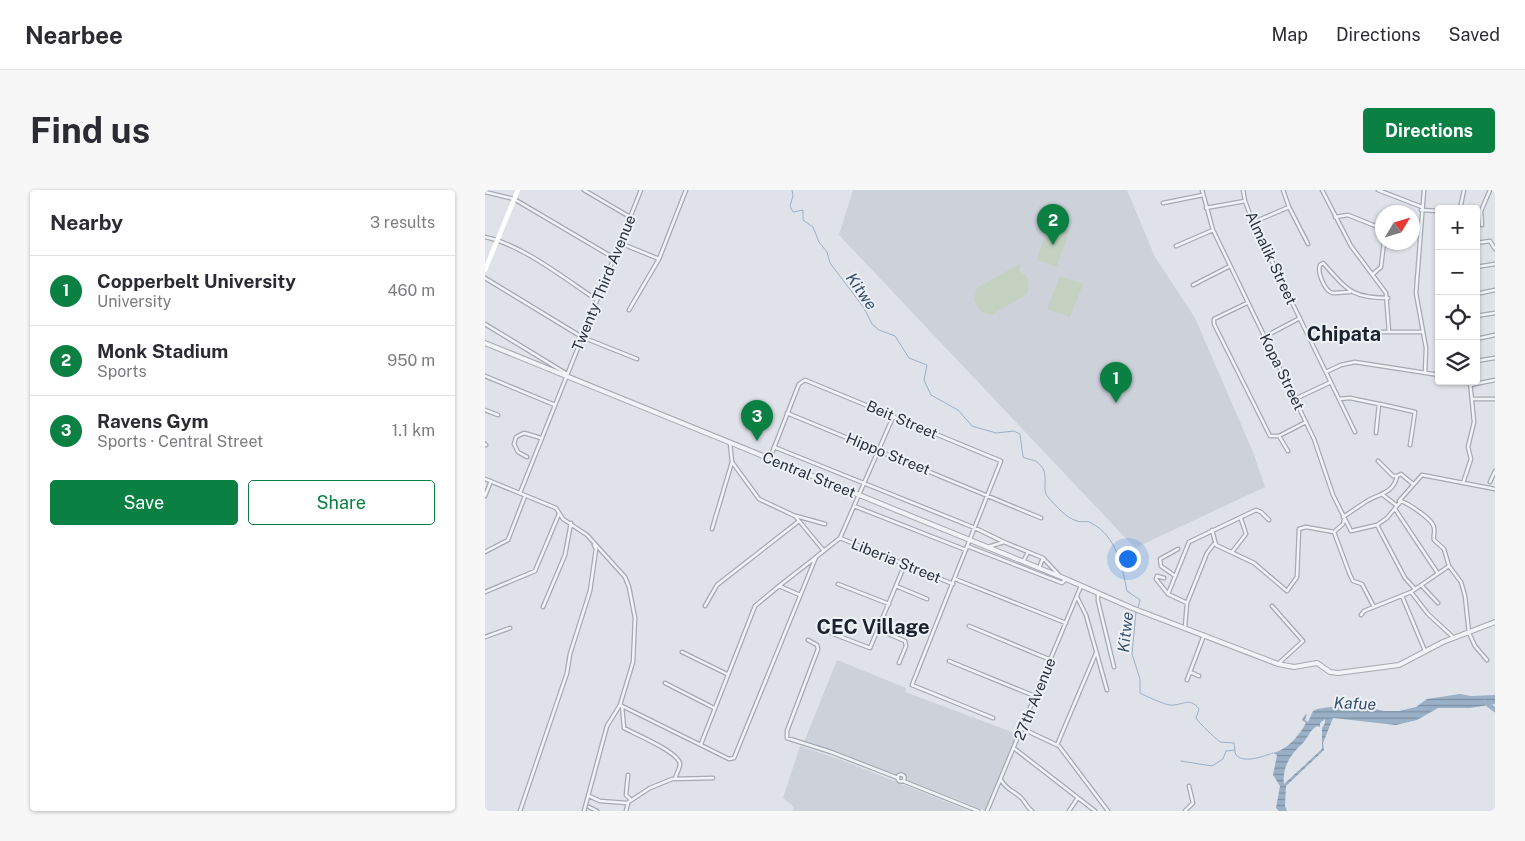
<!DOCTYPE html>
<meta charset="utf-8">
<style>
body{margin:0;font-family:"Public Sans",sans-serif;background:#f7f7f7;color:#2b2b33}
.controls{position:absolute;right:15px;top:15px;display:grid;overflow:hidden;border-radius:5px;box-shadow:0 1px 4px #0004}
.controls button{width:45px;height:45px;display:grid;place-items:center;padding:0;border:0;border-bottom:1px solid #e1e1e2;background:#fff;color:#2b2b33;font:25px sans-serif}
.compass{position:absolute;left:890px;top:15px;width:45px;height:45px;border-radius:50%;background:#fff;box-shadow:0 1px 4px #0004;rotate:52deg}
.you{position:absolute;left:642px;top:368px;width:18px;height:18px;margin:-12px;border:4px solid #fff;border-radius:50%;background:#1a73e8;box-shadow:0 0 0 8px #1a73e833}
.badge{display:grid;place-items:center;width:32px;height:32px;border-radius:50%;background:#0b8043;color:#fff;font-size:16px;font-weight:700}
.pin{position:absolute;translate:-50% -41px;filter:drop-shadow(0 1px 2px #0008)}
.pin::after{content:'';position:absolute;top:26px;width:18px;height:15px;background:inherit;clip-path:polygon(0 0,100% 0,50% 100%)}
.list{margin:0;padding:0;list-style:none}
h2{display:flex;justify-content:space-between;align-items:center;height:65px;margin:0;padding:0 20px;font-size:21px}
h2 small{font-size:16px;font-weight:400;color:#7c7c81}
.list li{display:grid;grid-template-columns:32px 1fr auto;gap:15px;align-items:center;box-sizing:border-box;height:70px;padding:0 20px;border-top:1px solid #e1e1e2}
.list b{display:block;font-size:19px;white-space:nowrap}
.list p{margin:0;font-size:16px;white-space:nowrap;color:#7c7c81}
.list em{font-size:16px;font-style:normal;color:#7c7c81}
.actions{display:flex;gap:10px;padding:15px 20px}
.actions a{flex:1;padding:11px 0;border:1px solid #0b8043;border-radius:5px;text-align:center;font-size:18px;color:#0b8043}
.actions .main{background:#0b8043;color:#fff}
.icon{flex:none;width:28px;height:28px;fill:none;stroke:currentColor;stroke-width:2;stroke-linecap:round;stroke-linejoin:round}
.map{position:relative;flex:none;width:1010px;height:621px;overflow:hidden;border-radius:5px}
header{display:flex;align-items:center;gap:30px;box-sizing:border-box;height:70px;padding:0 25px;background:#fff;border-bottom:1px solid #e1e1e2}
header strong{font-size:24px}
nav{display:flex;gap:28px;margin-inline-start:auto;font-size:18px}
.intro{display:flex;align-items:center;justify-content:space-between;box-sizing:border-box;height:120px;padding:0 30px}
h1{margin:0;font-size:35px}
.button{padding:12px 22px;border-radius:5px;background:#0b8043;color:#fff;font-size:18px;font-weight:700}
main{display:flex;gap:30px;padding:0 30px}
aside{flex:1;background:#fff;border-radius:5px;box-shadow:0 1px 4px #0004}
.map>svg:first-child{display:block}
.built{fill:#cdd1da}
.green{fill:#c4d1c0}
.water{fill:url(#water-rules);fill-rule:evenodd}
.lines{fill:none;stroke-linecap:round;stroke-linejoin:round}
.stream{stroke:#9ab0c7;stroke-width:1}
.river{stroke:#9ab0c7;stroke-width:4.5}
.minor-casing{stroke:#a4a9b2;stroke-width:5}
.tertiary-casing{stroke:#a4a9b2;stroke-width:6}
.minor{stroke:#f1f3f6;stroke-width:2.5}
.tertiary{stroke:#f1f3f6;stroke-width:4}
.secondary{stroke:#fff;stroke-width:4.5}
.labels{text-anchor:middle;stroke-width:4;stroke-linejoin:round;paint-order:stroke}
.street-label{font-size:15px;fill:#28303e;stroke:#eef1f5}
.water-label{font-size:16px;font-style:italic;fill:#334f71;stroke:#eef1f5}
.district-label{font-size:20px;font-weight:bold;fill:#1a212f;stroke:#eef1f5}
</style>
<header>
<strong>Nearbee</strong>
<nav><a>Map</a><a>Directions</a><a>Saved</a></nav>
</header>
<div class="intro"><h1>Find us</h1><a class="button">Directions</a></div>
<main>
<aside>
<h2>Nearby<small>3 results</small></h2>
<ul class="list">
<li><span class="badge">1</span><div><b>Copperbelt University</b><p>University</p></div><em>460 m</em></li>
<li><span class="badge">2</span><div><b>Monk Stadium</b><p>Sports</p></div><em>950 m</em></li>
<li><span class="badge">3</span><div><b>Ravens Gym</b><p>Sports · Central Street</p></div><em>1.1 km</em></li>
</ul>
<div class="actions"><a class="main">Save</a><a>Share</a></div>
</aside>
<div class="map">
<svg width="1010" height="621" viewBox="0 0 1010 621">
<defs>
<pattern id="water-rules" width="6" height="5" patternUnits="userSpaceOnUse" patternTransform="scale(1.25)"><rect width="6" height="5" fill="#9ab0c7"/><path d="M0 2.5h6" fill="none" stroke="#7e90a3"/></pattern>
</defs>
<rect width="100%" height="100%" fill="#dfe2e8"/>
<path class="built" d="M368,0H642L670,67L710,128L768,262L780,297L650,358L354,45Z
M352,470L421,498L420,502L535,545L501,621L348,561L319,552Z
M315,556L359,571L484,621H307L309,617L298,608Z"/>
<path class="green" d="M564,34L584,41L572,76L552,70Z
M534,74L536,77L533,80C543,85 546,93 542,104L506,125L495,121L489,110L492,98Z
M575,86L598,94L585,127L562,119Z"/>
<path class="water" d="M975,504L986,506L1010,505V514L985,518H953L932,530L911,535L848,528L838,553L839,560L801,596L800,616L802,621H794L791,618L795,596L788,585L792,565L788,563C803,559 813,547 821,533L817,530L820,525L822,524L820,530L823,532L828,521L832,519L866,514L899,521H914L931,517L942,509ZM840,529V533L837,538V559L799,594C797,577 805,565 817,554C823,548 824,541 832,536L835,537V533Z"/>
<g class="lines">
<path class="stream" d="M307,0L308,6L305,16L308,22L318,20V30L328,37L334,52L342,62L345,73L379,118L387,134L394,140L410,146L424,168L442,175L439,190L446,205L473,220L487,236L511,243L529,241L535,244L538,267C543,270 548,269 552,272C567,283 555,299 563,307C570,315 581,328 592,331C597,333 602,330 606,333C632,346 637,377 642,401L655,410L653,418
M651,422L647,464L655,489V503C660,506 681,515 685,515C698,516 704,506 714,519L711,528C716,535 727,545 735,552L749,553C750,556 749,562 751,565C759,574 779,566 788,563
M696,571L727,576L738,569L741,561L750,560"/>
<path class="river" d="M1000,512L1010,520"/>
<defs>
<path id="minor" d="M99,0L145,27
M717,0L728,40L829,249L848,305L866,341L892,335L902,328L916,311C924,314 949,330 949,338C950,342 948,346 949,350L959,359L964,376L976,392L980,406L984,443L990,456L1002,470
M758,0L760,11L767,30L870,242
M798,0L804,17L823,54
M837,0L866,56L901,103L904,142
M893,0L937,17
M939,0L931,103L941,158L940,183
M0,2L29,9L129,68
M678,13L718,5
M721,18L760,11
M975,19L979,0
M936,20L954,21
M850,27L863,25L898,39
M769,32L804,17
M997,35L996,21L1005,0
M0,47C38,55 80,89 112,110
M135,53L174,69
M991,53L1005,51L1010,59
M691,56L728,40
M991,77L1010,74
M888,84L896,77L899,52
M0,88L97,147L152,169
M708,95L745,76
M865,102C860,102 853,103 848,103C840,102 832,82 835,75L838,73C862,99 865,108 903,108
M991,104L1010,100
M762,113L729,129V134L785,246H794L821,232
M144,120L174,69L201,0
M991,126L1010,123
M0,134L82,184
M867,142H938
M779,147L815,128
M991,149L1010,145
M991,171L1010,168
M841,182L856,175L870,172L954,185
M0,186L70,215
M985,195L1010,190
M810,209L846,192
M854,209L865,208L894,214L891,243
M987,209H1010
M895,214L930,222L925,255
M0,220L13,225
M302,223L556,328
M794,246L803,261
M0,254L1,255
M289,257L490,338L519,352L503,357
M42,267L33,262L29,254L31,247L39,243L56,248
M285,268L314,194L320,190L516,271L427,495L508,528
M247,272L274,309L310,326L339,361
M912,286L916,284L928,294
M0,289L71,318L78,329L102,345L140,387L144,397L150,428L148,472L135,515L122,536L99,621
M1005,292L1010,281
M978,293L986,269L983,257L989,232L985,191
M35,303L156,0
M898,305L911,315
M0,306L6,291
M914,311L937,285L1010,299
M369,316L481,360
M910,319L952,382
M311,326L340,334
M858,327C866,322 874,316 882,311C894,304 909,303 912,286H908L893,271
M892,335L920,388L930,399
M227,339L247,272L245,253
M727,340L731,355L769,373L802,401L812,387L814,339L821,337L849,342
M849,342L865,385L868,391L877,394L889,417
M849,342L858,334L859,330
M355,348L468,394
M519,352L558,368L574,385
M482,356L577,393L581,389
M0,362L23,350L40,306
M747,362L761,344L756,329
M538,372L543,362
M554,378L558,368
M690,386L676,376L675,369L693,359
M679,388L672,386L671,389L683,404
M470,389L581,433
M353,394L404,414
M936,395L953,413
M294,396L330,368
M411,396L442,409
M0,402L50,381L74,324
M926,402L943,424L969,448
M613,403V411L629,477
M917,406L940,461
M592,407L601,425L622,500
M702,413L722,363L729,354
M220,416L232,395L314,331
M787,416L818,451L794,473
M58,417L80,365L86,333
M876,425L879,421L926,402L964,376
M484,436L566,470
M700,437L702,413L683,404L704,352L771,320L776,322L784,330
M338,440L385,458L420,374
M394,440L420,451L421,456L414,473
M0,447L25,438
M323,450L332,455L333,459L302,541V548L346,562L413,588
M197,462L242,484
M464,471L552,507
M705,482L714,486
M702,490L719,445
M180,493L229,518
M135,515L244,569L249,568L331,367L355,348L408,227
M137,516L139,538C150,544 194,562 195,574C195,578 191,584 190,589
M538,539L574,556L623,621
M216,554L270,416L294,396L315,405
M572,555L611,463
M530,559L610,621
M412.5 588a3.5 3.5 0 1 1 7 0a3.5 3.5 0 1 1-7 0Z
M143,585L141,605L145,609
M516,590C521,599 527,600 534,606C540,610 541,617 547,621
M418,591L493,621
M104,606L115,611L142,613L165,598L187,589L228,588
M104,617L112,621
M35,621L82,483L85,464L105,401L111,359L109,355
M141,621L143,613
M502,621L596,396
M584,621L592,609
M700,621L708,613L704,596"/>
<path id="tertiary" d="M0,153L581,389L647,418L793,474L809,477L832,473L845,482L853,483L914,475L958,452L1010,432"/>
</defs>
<use href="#minor" class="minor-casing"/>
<use href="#tertiary" class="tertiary-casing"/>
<use href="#minor" class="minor"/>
<use href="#tertiary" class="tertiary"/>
<path class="secondary" d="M0,80L33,0"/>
</g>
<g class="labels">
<g class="street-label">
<text transform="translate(786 68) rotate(65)" y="5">Almalik Street</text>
<text transform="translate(119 93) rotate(-68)" y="5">Twenty Third Avenue</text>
<text transform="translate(797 182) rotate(64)" y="5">Kopa Street</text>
<text transform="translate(417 230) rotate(23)" y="5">Beit Street</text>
<text transform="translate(403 264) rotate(22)" y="5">Hippo Street</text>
<text transform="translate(324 285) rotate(22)" y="5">Central Street</text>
<text transform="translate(411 371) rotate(22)" y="5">Liberia Street</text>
<text transform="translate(550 509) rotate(-68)" y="5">27th Avenue</text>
</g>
<g class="water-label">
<text transform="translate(377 101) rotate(55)" y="6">Kitwe</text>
<text transform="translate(640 442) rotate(-84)" y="6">Kitwe</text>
<text transform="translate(870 513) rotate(2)" y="6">Kafue</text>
</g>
<g class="district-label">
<text x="859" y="151">Chipata</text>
<text x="388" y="444">CEC Village</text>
</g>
</g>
</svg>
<div class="controls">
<button>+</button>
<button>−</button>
<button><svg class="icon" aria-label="locate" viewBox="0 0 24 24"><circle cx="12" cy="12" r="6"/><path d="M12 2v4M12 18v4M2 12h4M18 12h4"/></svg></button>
<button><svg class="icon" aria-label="layers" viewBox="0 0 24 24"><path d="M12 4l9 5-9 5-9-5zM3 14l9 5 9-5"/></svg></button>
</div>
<svg class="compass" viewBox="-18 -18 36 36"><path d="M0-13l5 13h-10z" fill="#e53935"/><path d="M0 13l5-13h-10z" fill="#7c7c81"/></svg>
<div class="you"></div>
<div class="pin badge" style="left:631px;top:213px">1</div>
<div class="pin badge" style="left:568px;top:55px">2</div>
<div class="pin badge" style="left:272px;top:251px">3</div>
</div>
</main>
